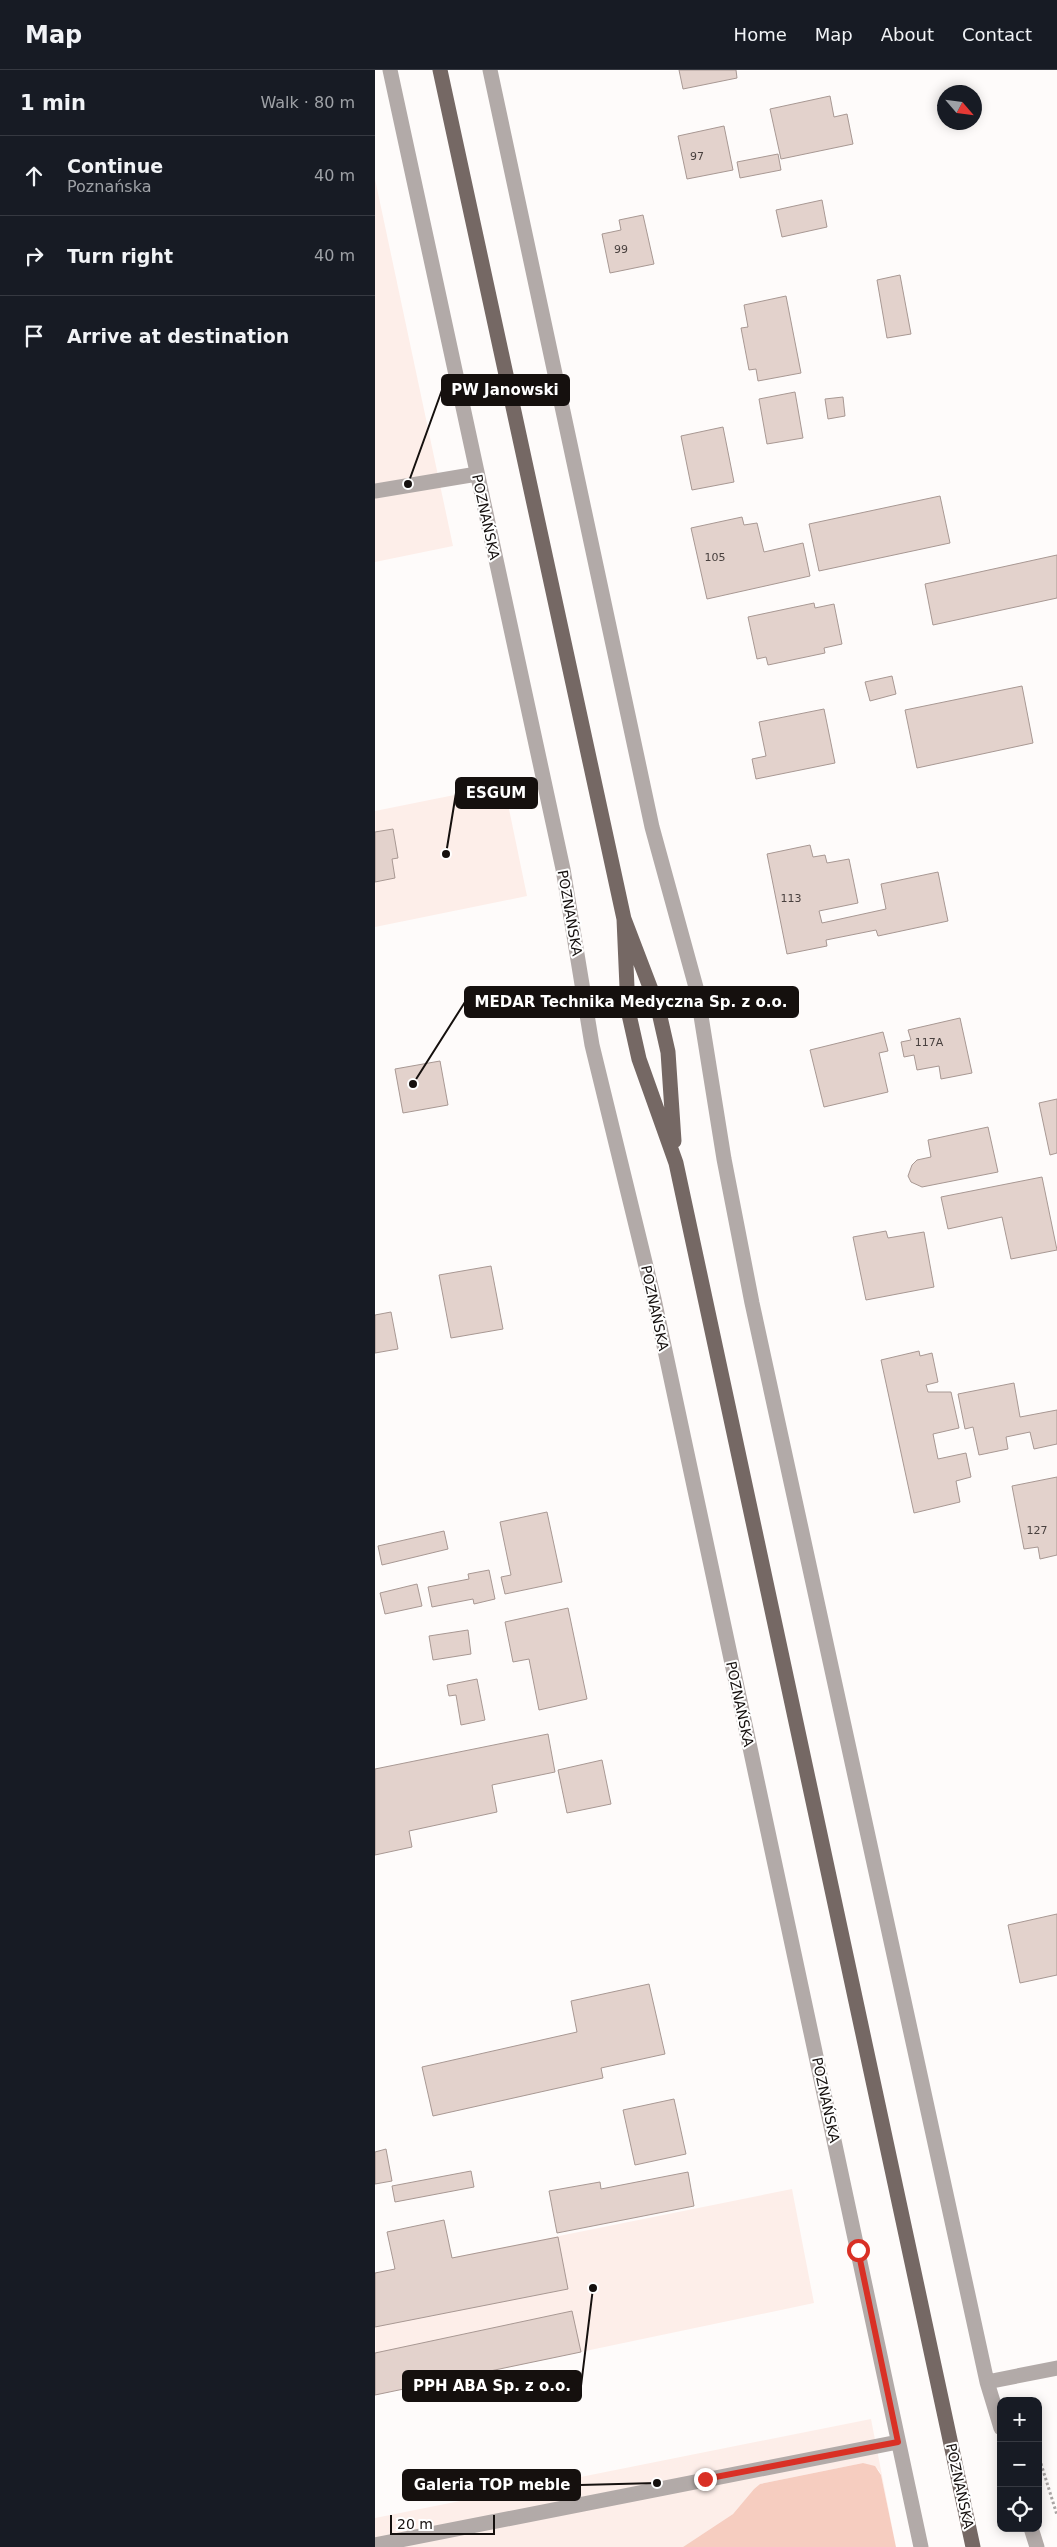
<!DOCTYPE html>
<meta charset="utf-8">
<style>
body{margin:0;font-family:"DejaVu Sans",sans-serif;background:#242831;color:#f1f3f6}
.controls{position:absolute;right:15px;bottom:15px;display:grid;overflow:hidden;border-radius:10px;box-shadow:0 2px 12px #0003}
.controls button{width:45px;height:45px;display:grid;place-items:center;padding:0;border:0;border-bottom:1px solid #363941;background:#171b24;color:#f1f3f6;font:25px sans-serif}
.compass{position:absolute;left:562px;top:15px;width:45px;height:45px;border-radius:50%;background:#171b24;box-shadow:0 2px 12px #0003;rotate:118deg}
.scale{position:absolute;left:15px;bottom:12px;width:105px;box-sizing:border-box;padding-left:5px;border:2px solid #15100e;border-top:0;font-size:14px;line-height:18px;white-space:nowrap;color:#15100e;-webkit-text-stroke:4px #fff;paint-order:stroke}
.stop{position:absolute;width:15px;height:15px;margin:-11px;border:4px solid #d93025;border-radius:50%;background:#fff}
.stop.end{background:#d93025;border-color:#fff;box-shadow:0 1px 5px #0008}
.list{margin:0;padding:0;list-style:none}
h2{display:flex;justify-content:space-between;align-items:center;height:65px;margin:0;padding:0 20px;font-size:21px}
h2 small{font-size:16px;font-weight:400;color:#9ea1a6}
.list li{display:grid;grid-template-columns:32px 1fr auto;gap:15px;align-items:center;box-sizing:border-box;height:80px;padding:0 20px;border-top:1px solid #363941}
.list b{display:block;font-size:19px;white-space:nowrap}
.list p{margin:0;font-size:16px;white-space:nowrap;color:#9ea1a6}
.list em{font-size:16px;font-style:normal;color:#9ea1a6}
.icon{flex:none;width:28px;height:28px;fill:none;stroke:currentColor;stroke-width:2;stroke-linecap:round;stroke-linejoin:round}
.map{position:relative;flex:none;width:682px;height:2477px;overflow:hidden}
header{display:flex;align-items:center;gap:30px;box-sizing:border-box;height:70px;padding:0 25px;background:#171b24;border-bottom:1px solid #363941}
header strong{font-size:24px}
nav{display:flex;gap:28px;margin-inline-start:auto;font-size:18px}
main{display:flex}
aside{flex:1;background:#171b24}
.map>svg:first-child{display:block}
.built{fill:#fdeee9}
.green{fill:#f6cdc0}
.building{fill:#e3d2cc;stroke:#a89893}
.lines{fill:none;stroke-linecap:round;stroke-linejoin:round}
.path{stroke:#a9a5a4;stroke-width:3;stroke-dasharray:2.5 2.5;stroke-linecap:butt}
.minor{stroke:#b2aaa8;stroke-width:15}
.major{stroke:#756864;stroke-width:15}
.route{stroke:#d93025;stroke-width:6}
.labels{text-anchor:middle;stroke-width:4;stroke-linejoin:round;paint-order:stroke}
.number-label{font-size:11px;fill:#48403e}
.street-label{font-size:14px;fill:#15100e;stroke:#fff}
.leader{fill:none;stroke:#15100e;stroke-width:2}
.callout-dot{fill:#15100e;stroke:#fff;stroke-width:2}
.callout{fill:#15100e;stroke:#15100e;stroke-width:2}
.callout-label{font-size:15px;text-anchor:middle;font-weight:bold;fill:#fff}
</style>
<header>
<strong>Map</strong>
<nav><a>Home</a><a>Map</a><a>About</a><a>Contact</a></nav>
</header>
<main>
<aside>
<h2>1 min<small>Walk · 80 m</small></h2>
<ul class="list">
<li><svg class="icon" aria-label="ahead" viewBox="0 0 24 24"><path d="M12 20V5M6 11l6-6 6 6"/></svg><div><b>Continue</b><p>Poznańska</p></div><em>40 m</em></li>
<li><svg class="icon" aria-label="right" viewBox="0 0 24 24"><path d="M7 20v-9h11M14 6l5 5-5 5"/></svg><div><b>Turn right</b></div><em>40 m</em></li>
<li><svg class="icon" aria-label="arrive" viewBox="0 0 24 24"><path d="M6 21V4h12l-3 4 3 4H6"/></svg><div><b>Arrive at destination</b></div></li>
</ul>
</aside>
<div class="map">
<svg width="682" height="2477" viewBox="0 0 682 2477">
<rect width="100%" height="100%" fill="#fefbfa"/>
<path class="built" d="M0,109L78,476L0,492Z
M129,715L152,826L0,857V741Z
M417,2119L439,2233L0,2325V2203Z
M496,2349L521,2477L506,2405L504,2400L488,2393L385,2414L379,2419L358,2444L308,2477H0V2448Z"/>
<path class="green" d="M488,2393L500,2396L506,2405L521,2477H308L358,2444L379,2419L385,2414Z"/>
<path class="building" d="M304,0H361L362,8L308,19Z
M455,26L459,47L472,44L478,74L406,89L395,39Z
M349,56L358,100L312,109L303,66Z
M403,84L406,100L365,108L362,92Z
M447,130L452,157L407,167L401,140Z
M268,145L279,194L235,203L227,164L246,160L244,150Z
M525,205L536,264L512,268L502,210Z
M411,226L426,303L383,311L381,299L374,300L366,258L373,257L369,235Z
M420,322L428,368L392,374L384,329Z
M468,327L470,346L453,349L450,329Z
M348,357L359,412L317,420L306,366Z
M565,426L575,473L444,501L434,454Z
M367,447L369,455L382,453L389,482L428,473L435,506L332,529L316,458Z
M682,485V528L558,555L550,514Z
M439,533L440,538L459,534L467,574L449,578L450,583L393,595L391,587L382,589L373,547Z
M517,606L521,624L495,631L490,612Z
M647,616L658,673L542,698L530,640Z
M449,639L460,693L381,709L377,689L391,686L384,652Z
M18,759L23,788L17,789L20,808L0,812V762Z
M435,775L438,787L450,785L452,793L474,789L483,833L444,841L447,853L511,839L506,814L563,802L573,851L503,866L501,860L451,870L452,876L412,884L392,784Z
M585,948L597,1003L566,1009L564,996L542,1000L539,985L529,987L526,972L536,970L533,960Z
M508,962L513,981L504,983L513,1022L449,1037L435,980Z
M65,991L73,1035L28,1043L20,999Z
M682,1029V1083L675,1085L664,1033Z
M613,1057L623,1102L547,1117L536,1112L533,1106L537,1095L542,1090L556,1087L553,1070Z
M667,1107L682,1180L636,1189L627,1147L573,1159L566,1127Z
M511,1161L513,1168L549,1162L559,1217L491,1230L478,1167Z
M116,1196L128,1259L76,1268L64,1205Z
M16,1242L23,1279L0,1283V1245Z
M544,1281L545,1286L557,1283L563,1312L551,1315L553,1322H576L584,1358L558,1364L563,1389L591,1383L596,1407L581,1411L585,1432L539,1443L506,1290Z
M639,1313L645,1347L682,1340V1374L659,1379L655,1362L631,1367L633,1379L604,1385L598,1357L590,1359L583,1324Z
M682,1407V1485L665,1489L663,1477L649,1479L637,1416Z
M172,1442L187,1512L130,1524L126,1507L136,1505L125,1452Z
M69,1461L73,1479L7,1495L3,1476Z
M114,1500L120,1529L99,1534L98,1529L57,1537L53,1517L94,1509L93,1504Z
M42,1514L47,1536L10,1544L5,1523Z
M193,1538L212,1629L164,1640L154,1589L138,1592L130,1552Z
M93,1560L96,1584L58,1590L54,1566Z
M102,1609L110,1650L86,1655L81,1625L74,1626L72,1615Z
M173,1664L180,1702L117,1715L122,1742L34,1761L37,1777L0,1785V1699Z
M227,1690L236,1734L192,1743L183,1700Z
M682,1844V1905L645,1913L633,1855Z
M274,1914L290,1984L226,1998L228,2008L58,2046L47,1997L202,1962L196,1931Z
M299,2029L311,2084L260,2095L248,2040Z
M11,2079L17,2111L0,2114V2082Z
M96,2101L99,2117L20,2132L17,2116Z
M313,2102L319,2136L182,2163L174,2121L225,2112L226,2119Z
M69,2150L77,2188L183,2167L193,2219L0,2257V2203L20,2199L12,2162Z
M197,2241L206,2282L0,2325V2283Z"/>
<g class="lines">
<path class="path" d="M663,2384L682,2445"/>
<path class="minor" d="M15,0L188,799L217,975L279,1229L546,2477
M115,0L277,757L322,921L349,1089L377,1233L612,2312L626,2358
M0,421L102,404
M612,2312L682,2298
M656,2458L662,2477
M0,2475L523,2372"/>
<path class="major" d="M65,0L249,849L283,938L293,982L299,1071
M249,849L253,940L264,989L301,1093L598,2477"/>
</g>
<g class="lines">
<path class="route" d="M330,2409L523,2372L483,2180"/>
</g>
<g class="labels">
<g class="number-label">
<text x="322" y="90">97</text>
<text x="246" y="183">99</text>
<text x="340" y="491">105</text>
<text x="416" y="832">113</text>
<text x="554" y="976">117A</text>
<text x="662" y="1464">127</text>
</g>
<g class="street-label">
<text transform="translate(111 447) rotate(78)" y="5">POZNAŃSKA</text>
<text transform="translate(195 843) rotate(80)" y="5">POZNAŃSKA</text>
<text transform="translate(280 1238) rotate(78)" y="5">POZNAŃSKA</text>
<text transform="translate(365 1634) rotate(78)" y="5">POZNAŃSKA</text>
<text transform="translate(451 2030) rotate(78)" y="5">POZNAŃSKA</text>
<text transform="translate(585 2416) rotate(78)" y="5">POZNAŃSKA</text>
</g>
</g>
<path class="leader" d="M33 414L67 320M71 784L81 723M38 1014L90 932M218 2218L206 2316M282 2413L205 2415"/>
<g class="callout-dot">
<circle cx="33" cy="414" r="5"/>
<circle cx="71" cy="784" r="5"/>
<circle cx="38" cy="1014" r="5"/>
<circle cx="218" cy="2218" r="5"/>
<circle cx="282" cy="2413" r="5"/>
</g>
<g class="callout">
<rect x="67" y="305" width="127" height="30" rx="5"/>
<rect x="81" y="708" width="81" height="30" rx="5"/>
<rect x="90" y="917" width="333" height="30" rx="5"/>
<rect x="28" y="2301" width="178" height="30" rx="5"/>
<rect x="28" y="2400" width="177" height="30" rx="5"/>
</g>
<g class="callout-label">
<text x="130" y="325">PW Janowski</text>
<text x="121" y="728">ESGUM</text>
<text x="256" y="937">MEDAR Technika Medyczna Sp. z o.o.</text>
<text x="117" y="2321">PPH ABA Sp. z o.o.</text>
<text x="117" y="2420">Galeria TOP meble</text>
</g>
</svg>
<div class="controls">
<button>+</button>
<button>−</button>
<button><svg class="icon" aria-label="locate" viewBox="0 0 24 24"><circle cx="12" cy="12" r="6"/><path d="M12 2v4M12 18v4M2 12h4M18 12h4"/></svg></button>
</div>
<svg class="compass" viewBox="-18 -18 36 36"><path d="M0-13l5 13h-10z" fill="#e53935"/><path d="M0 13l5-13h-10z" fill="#9ea1a6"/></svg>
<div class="scale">20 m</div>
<div class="stop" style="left:483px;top:2180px"></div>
<div class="stop end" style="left:330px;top:2409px"></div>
</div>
</main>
